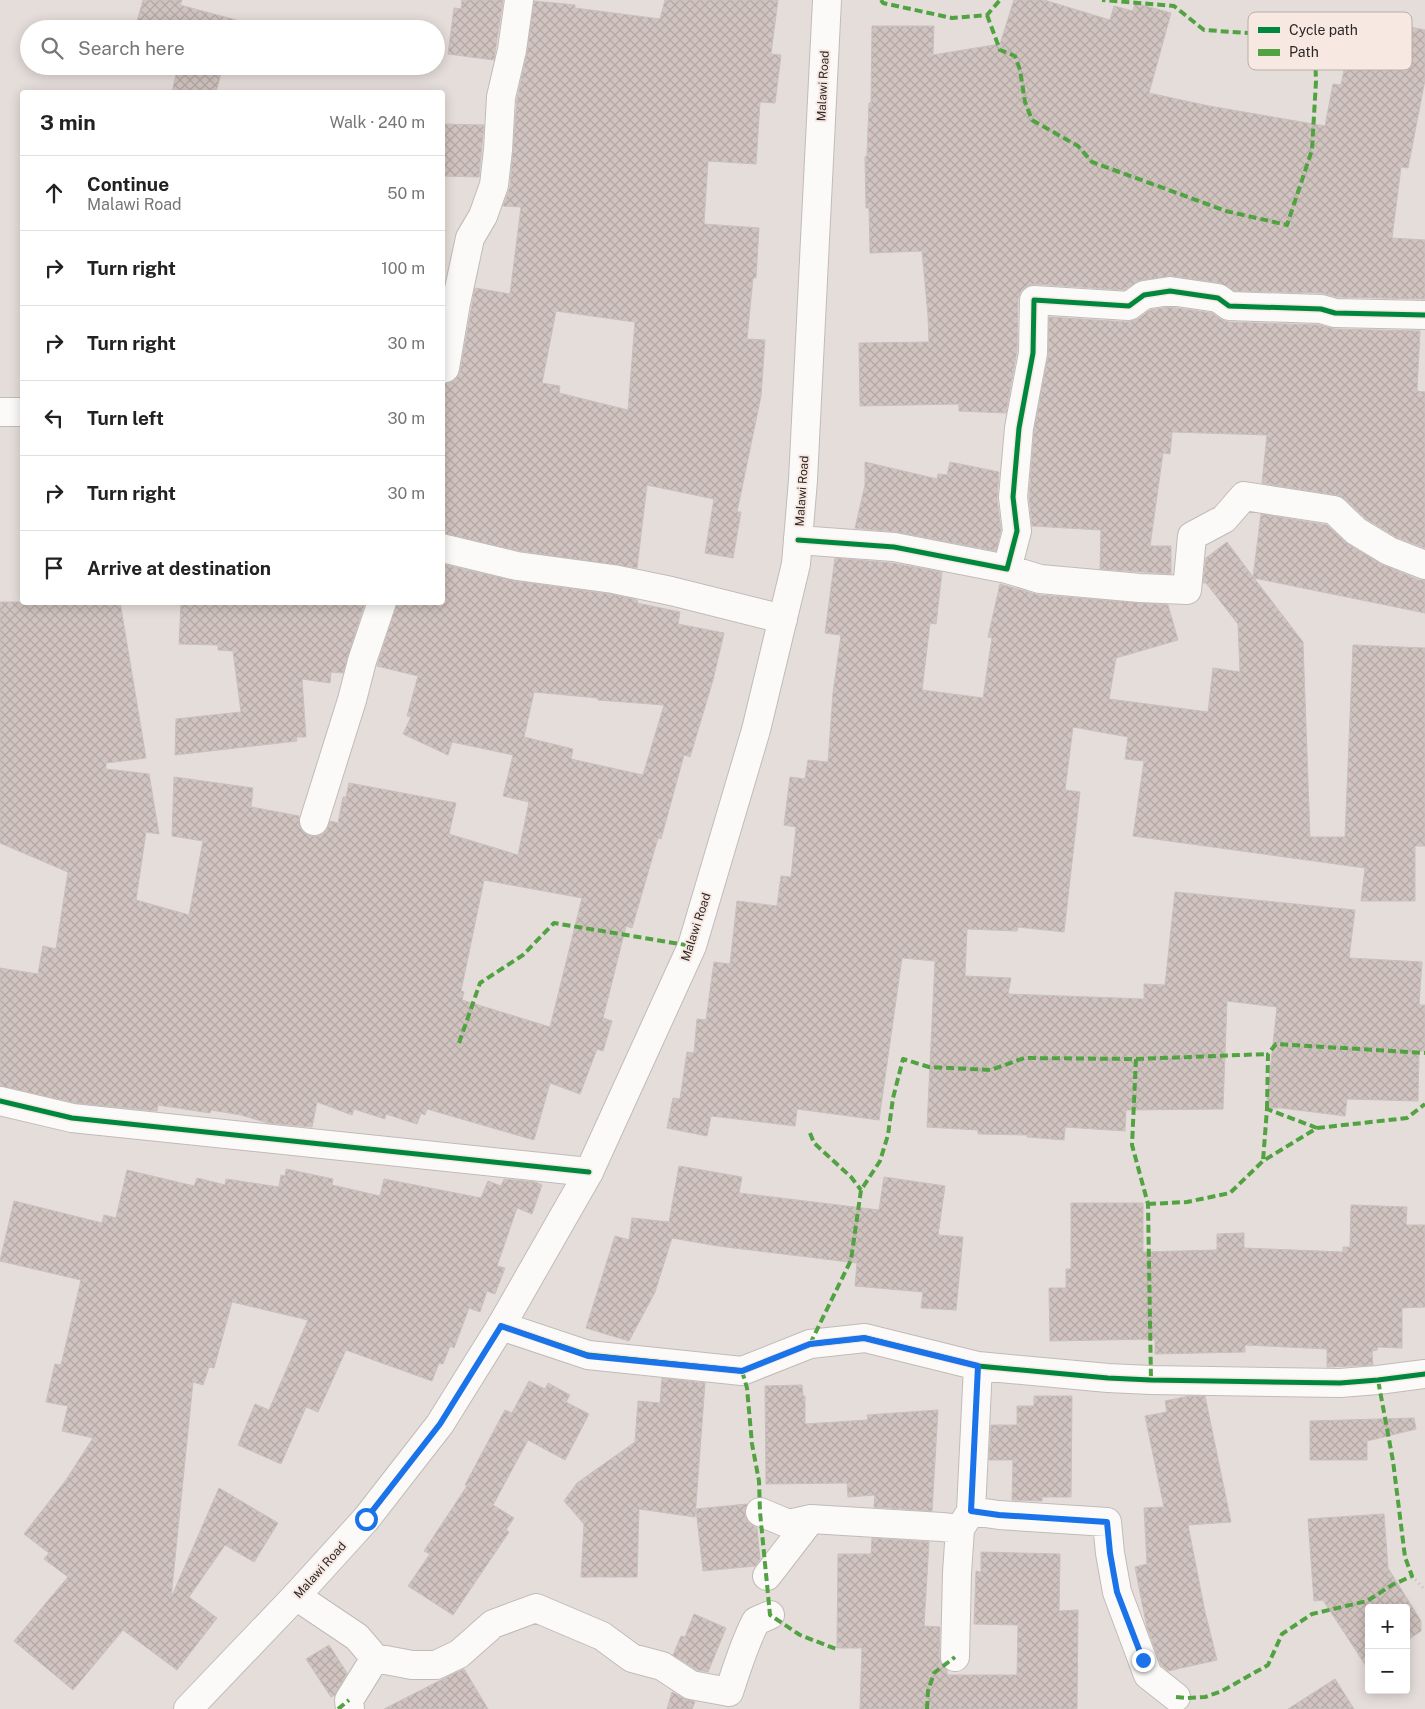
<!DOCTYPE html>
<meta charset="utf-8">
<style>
body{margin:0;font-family:"Public Sans",sans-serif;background:#f2f2f2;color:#222}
.controls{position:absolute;right:15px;bottom:15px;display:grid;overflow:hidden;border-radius:5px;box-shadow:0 2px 12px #0003}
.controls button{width:45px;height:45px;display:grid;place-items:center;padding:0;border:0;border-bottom:1px solid #e0e0e0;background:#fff;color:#222;font:25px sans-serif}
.stop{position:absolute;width:15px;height:15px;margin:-11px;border:4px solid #1a73e8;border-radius:50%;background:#fff}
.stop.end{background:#1a73e8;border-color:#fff;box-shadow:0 1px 5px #0008}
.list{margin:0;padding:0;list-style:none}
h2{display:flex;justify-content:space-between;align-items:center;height:65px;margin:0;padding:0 20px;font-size:21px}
h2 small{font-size:16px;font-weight:400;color:#767676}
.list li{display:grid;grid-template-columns:32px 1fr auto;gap:15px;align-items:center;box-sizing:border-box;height:75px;padding:0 20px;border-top:1px solid #e0e0e0}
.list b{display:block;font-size:19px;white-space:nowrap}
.list p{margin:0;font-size:16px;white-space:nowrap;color:#767676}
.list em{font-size:16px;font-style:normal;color:#767676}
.icon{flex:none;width:28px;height:28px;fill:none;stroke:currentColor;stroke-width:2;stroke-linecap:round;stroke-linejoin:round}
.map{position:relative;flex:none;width:1425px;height:1709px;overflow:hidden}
.search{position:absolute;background:#fff;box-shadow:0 2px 12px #0003;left:20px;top:20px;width:425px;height:55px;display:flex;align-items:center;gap:12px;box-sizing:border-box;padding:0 18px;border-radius:28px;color:#767676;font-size:19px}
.panel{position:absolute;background:#fff;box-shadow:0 2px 12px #0003;left:20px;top:90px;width:425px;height:515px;border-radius:5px}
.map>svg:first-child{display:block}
.building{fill:url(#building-cross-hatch);stroke:#c7c1be;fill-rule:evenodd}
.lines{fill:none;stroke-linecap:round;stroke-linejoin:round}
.street-casing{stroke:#c1bbb8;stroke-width:30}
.primary-casing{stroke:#c1bbb8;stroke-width:30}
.path{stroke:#c2bfbe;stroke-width:3;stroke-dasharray:1 4;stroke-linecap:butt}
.street{stroke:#fbfaf9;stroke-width:28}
.primary{stroke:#fbfaf9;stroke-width:28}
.quiet{stroke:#51a342;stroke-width:4;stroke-dasharray:8 4;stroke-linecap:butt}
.cycleway-casing{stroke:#f7e8e2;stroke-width:8}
.cycleway{stroke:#00873e;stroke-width:5}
.route{stroke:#1a73e8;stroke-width:6}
.labels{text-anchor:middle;stroke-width:4;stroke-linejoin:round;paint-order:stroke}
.street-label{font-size:12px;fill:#2c2725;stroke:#f7e8e2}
.key{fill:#f7e8e2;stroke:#baaea9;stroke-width:1}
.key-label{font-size:14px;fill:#2c2725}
</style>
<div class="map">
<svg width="1425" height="1709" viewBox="0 0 1425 1709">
<defs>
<pattern id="building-cross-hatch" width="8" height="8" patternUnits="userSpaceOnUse" patternTransform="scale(1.25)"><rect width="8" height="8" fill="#d1c4c0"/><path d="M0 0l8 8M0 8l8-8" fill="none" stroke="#b4a8a5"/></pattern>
</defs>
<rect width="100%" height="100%" fill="#e5ddda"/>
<path class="building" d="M143,0H182L180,5L236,20L234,29H135Z
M462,0H503L494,60L448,54L454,8L461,9Z
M665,0H778L771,54L781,55L775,103L760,102L756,164L708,161L704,224L759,228L756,278H753L747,339L765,340L761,396L737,512H741L733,558L705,553L714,499L647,485L637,568L520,551L442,533V384L450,383L456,378L460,371L475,288L510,294L521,207L503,206L510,187L517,99L527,52L534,1L575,5V8L660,19ZM556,311L635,322L628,410L559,393L560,386L542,383Z
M1014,0H1044L1110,20L1114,6L1133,11L1135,3L1171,13L1149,93L1209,106L1325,126L1333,84L1341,85L1355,16L1425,30V80L1408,168L1401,167L1392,238L1425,240V299L1337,297L1322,293L1234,291L1220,283L1172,276L1141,280L1124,290L1034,284L1027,286L1021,291L1018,299L1017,351L1006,413L959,411V404L860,406L859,343L929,342L928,316L922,251L870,253L869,208H866L865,157L867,156L869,103H871L872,26H934L933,55L1000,44Z
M178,66H223L216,92H172Z
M442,124L484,125L479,177L442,176Z
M1170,307L1212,313L1220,319L1228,322L1319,325L1335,329L1420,331L1417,391L1425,392V548L1396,537L1366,519L1345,499L1337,495L1262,483L1267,435L1172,432L1170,454L1163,453L1150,546H1171V574L1100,569L1101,530L1032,526L1029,497L1034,430L1048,356L1049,317L1128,322L1138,319L1150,310Z
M865,462L937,479L938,474L947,475L950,462L999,472L997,499L1001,530L996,551L897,532L855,528L865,485Z
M1261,514L1327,525L1348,544L1381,564L1419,580H1425V613L1254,578L1303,642L1310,837H1345L1353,645L1425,648V846H1415V901H1361L1365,868L1133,836L1144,761L1125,759L1128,737L1073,727L1065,790L1080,792L1064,932L1018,927L1017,931L967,929L965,976L1011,978L1008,994L1144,999V984L1165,985L1175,892L1355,910L1349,958L1422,962L1419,1005H1425V1051H1419L1418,1101L1347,1099L1345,1116L1282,1108H1266L1277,1007L1227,1001L1223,1109L1126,1110L1125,1131L1065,1127L1064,1140L1027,1137V1135L978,1134V1130L927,1127L935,961L902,958L879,1120L797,1109L795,1126L711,1116L707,1136L667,1128L673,1098L680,1099L687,1052L694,1053L697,1019L706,1020L714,962L730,964L737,901L777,906L781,876L791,877L796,827L784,825L790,777L805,779L808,760L828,762L833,693L841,635L825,633L835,558L892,563L942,572L936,624L930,623L922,690L983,698L992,638L988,637L1000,584L1039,595L1168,605L1178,640L1116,658L1109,699L1208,712L1213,668L1240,672L1238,624L1206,583H1203L1206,558L1227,542L1253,577Z
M442,564L515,581L610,594L634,599L638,601L637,603L680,612L678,624L724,633L713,680L690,757L684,755L661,839L658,838L632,928L626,926L603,1018L612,1021L603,1051L597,1049L580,1094L550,1083L534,1140L427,1109L425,1115L421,1113L417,1124L386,1114L385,1119L354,1109L352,1115L317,1102L312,1127L268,1123L241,1115L211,1110L210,1113L158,1105L157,1111L75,1103L0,1086V968L38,974L43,946L56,949L68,872L0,843V602H120L146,758L106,763V769L149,774L159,834L146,832L136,900L189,915L203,841L172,836L174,777L253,788L251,807L299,816V825L303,832L310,836H317L324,833L330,821L338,823L343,797H346L349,783L456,803L449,834L518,855L529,802L503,796L513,755L452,742L448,755L403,734L411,717L407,716L418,676L377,666L397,602H442ZM534,692L598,698V700L664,705L643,775L571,759L573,749L524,737ZM484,880L582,898L550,1027L462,1000L464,992L461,991Z
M250,602H365L343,673L331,672L330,683L302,679L306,737H296L297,741L175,755L176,719L241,712L233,651L218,650V645L179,644L181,603L250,604Z
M679,1166L742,1177L739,1193L879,1210L884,1177L945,1186L938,1235L963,1237L956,1310L921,1308L923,1292L855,1286L857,1263L718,1246L672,1238L655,1292L629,1341L586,1328L615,1236L629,1240L632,1218L669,1222Z
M286,1169L333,1179L332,1185L380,1196L384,1179L481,1198L488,1181L501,1186L504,1179L535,1182L542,1185L532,1214L517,1208L497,1266L505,1268L495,1294L487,1291L480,1312L469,1308L454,1348L450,1346L443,1364L439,1363L432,1381L346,1350L318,1412L306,1407L281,1464L238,1445L255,1404L269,1410L308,1320L232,1302L214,1368L209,1367L203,1385L193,1382L171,1598L219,1488L278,1523L254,1562L225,1545L189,1597L217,1618L177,1670L123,1630L73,1690L14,1641L68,1577L44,1559L49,1553L24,1534L66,1480L93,1438L62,1431L68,1406L46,1402L55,1364L61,1365L81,1280L0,1261L14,1201L102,1223L104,1215L116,1218L127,1170L194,1186L197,1178L225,1185L226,1179L279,1187L281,1175L285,1176Z
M1071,1203H1143V1252L1217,1250V1234L1244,1233V1248L1343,1252V1247H1350L1351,1205L1407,1207L1406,1225H1425V1307L1402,1308V1348L1378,1347L1377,1350L1372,1351L1373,1365L1327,1367V1349L1245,1345V1352L1155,1354V1339L1050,1341L1049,1288H1066V1269H1071Z
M662,1378L705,1383L695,1517L639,1509L637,1577H581L584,1524L564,1501L577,1483L635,1442L638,1401L660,1403Z
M529,1381L545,1389L548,1383L570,1395L566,1402L589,1414L565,1460L528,1440L493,1505L514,1518L506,1530L509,1532L453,1615L408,1586L430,1554L424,1551L467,1486L465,1485L505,1410L512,1413Z
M802,1385L803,1396H805V1424L868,1420L867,1415L938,1410L932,1511L874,1507L875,1495L848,1497L847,1483L766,1484L765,1386Z
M1034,1396H1072L1071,1497H1042V1501L1012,1500L1013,1460H989L991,1425H1017V1406H1034Z
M1189,1396H1205L1231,1522L1188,1525L1205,1612L1217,1660L1168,1671L1161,1665L1147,1628L1135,1567L1147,1564L1144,1508L1164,1507L1145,1416L1167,1412L1165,1401Z
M1414,1418L1416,1429L1367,1441V1460H1310V1421Z
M747,1504L745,1515L748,1522L757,1528L760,1559L755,1566L703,1571L696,1509Z
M1384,1514L1388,1568L1421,1621V1631L1406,1641V1608H1369V1664L1366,1666L1323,1600L1314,1601L1308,1519Z
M872,1538L929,1542L924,1626L940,1627L939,1657L942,1665L947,1670V1675H1017L1018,1625L974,1624L976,1571L981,1572V1552L1060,1554L1059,1611L1078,1610L1077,1709H860L862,1648H837L838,1554H871Z
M694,1614L726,1628L708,1672L697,1670L673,1655L681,1636L685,1637Z
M329,1645L347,1673L335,1695L331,1697L306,1659Z
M464,1669L488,1709H384L441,1680Z
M1335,1679L1354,1709H1288Z
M672,1692L683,1698L695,1702L692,1709H667Z"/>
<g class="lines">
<defs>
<path id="street" d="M442,369L445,368L456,303L470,238L483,216L494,185L498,150L501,97L512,50L519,0
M0,412H22
M798,540L894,547L1007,569L1017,531L1013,497L1019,428L1033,353L1034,300L1129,306L1144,295L1170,291L1218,298L1229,306L1321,309L1335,313L1425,315
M442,548L517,566L613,579L671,591L783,619
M1007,569L1040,579L1140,588L1187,590L1192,536L1224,519L1244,496L1334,510L1356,531L1389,551L1425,565
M314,821L352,700L362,661L382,602
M0,1101L72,1118L589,1172
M501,1326L588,1355L742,1371L810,1344L865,1338L978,1366L1108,1378L1151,1380L1340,1383L1378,1380L1425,1374
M971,1511L999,1515L1107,1522L1110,1553L1117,1592L1148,1675L1176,1697
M760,1512L789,1524L811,1519L942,1527L960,1529
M767,1576L811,1519
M296,1596L357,1637L375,1658L349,1700L350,1709
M955,1657L957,1573L960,1529L971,1511L978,1366
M375,1658L412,1665H436L459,1654L493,1624L536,1608L602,1636L632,1658L662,1666L691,1685L729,1692C737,1668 744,1644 756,1621L770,1615"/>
<path id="primary" d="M188,1709L296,1596L366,1519L440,1424L501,1326L589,1172L692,946L756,730L796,564L803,480L827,0"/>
</defs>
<use href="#street" class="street-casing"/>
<use href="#primary" class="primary-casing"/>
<path class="path" d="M1412,1576L1425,1590"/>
<use href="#street" class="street"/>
<use href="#primary" class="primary"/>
<path class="quiet" d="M881,0L883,3L952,18L987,15L1000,0
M987,15L1000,50L1015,56L1020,70L1025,102L1032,120L1078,146L1092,162L1226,211L1287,225L1312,150L1316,81L1315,53L1307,37L1204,30L1174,6L1102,0
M459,1043L480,983L523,955L554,923L692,946
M1136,1059L1132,1145L1148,1204L1151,1380
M1267,1109L1268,1054L1276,1044L1425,1053
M1317,1128L1407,1118L1425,1104
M810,1133L814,1143L851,1177L861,1190
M1148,1204L1187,1202L1230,1193L1263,1161L1317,1128L1267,1109L1263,1161
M810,1344L851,1260L861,1190L880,1161L888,1135L893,1098L903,1059L929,1067L991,1070L1024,1058L1136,1059L1268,1054
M742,1371L747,1388L752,1444L759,1481L760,1512L770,1615L800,1635L836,1649
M1176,1697L1187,1698L1205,1697L1222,1691L1268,1665L1282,1634L1312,1614L1367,1601L1392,1585L1412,1576L1405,1557L1393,1461L1378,1380
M338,1709L349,1700
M927,1709L928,1691L934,1673L955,1657"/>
<defs>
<path id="cycleway" d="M798,540L894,547L1007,569L1017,531L1013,497L1019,428L1033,353L1034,300L1129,306L1144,295L1170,291L1218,298L1229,306L1321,309L1335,313L1425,315
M0,1101L72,1118L589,1172
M501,1326L588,1355L742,1371L810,1344L865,1338L978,1366L1108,1378L1151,1380L1340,1383L1378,1380L1425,1374"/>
</defs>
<use href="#cycleway" class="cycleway-casing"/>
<use href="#cycleway" class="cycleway"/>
</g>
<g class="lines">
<path class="route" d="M366,1519L440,1424L501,1326L588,1356L742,1371L810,1344L864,1338L978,1366L971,1511L999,1515L1107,1522L1110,1553L1117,1592L1143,1660"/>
</g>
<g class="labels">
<g class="street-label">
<text transform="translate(823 86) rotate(-87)" y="4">Malawi Road</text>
<text transform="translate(802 491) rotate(-86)" y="4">Malawi Road</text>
<text transform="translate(696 927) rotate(-72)" y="4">Malawi Road</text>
<text transform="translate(320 1570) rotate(-48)" y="4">Malawi Road</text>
</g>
</g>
<rect x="1248" y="12" width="164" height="58" rx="8" class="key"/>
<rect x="1258" y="27" width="22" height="6" fill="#00873e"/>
<rect x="1258" y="49" width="22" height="7" fill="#51a342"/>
<g class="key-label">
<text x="1289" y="35">Cycle path</text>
<text x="1289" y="57">Path</text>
</g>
</svg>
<div class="controls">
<button>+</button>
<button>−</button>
</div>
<div class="stop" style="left:366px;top:1519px"></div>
<div class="stop end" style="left:1143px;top:1660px"></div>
<div class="search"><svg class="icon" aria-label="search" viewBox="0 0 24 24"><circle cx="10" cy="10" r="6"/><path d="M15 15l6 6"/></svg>Search here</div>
<section class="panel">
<h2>3 min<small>Walk · 240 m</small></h2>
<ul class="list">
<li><svg class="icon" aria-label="ahead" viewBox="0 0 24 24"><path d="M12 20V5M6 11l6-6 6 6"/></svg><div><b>Continue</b><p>Malawi Road</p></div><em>50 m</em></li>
<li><svg class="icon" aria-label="right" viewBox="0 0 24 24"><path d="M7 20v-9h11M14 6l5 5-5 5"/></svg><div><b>Turn right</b></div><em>100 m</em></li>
<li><svg class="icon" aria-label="right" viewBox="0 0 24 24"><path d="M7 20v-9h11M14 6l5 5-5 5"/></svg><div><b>Turn right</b></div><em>30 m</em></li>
<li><svg class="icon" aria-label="left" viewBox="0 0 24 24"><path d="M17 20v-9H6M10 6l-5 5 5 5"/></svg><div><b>Turn left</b></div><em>30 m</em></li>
<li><svg class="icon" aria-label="right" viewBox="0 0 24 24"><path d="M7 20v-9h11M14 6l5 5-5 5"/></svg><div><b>Turn right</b></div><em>30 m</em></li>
<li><svg class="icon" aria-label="arrive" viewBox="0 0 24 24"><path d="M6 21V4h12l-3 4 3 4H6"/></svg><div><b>Arrive at destination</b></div></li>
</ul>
</section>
</div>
